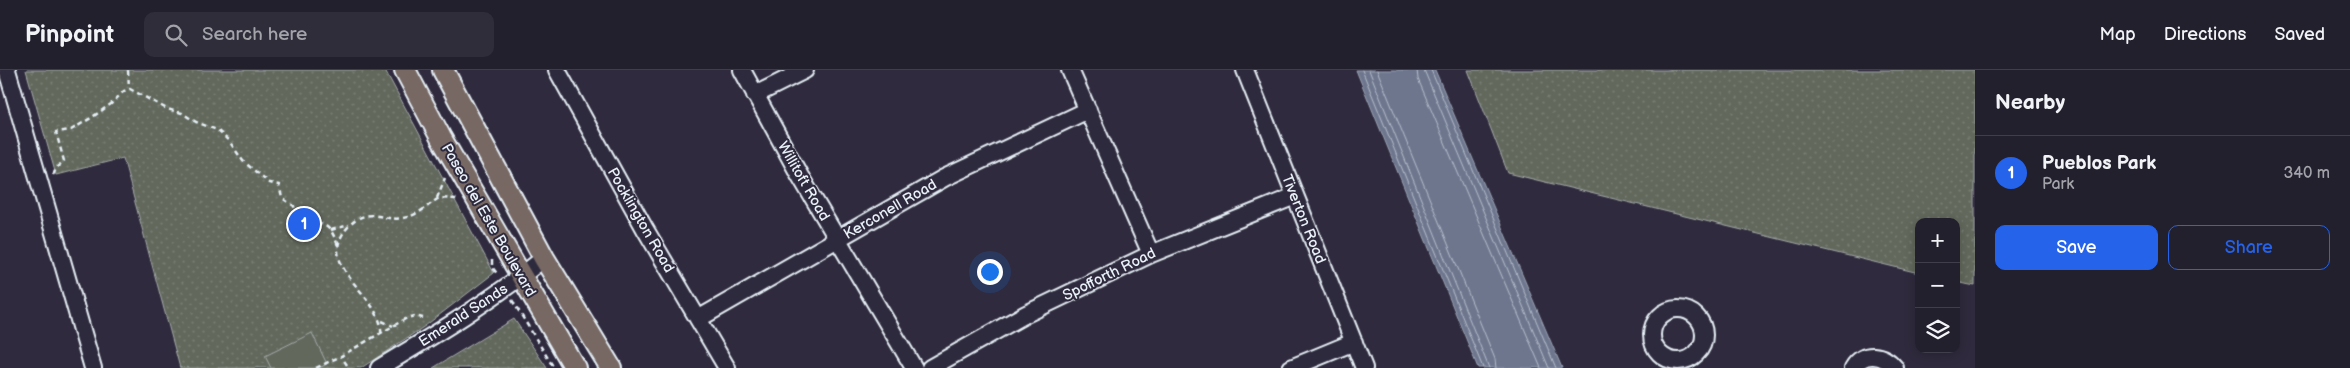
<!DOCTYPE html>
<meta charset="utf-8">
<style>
body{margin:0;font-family:"Balsamiq Sans",sans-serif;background:#2f2d3a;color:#f1f3f6}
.controls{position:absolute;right:15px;bottom:15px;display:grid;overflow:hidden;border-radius:10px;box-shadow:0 2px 12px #0003}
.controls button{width:45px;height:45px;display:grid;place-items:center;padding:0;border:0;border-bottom:1px solid #403e4a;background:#23202e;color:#f1f3f6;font:25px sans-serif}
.you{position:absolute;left:989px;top:201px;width:18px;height:18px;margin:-12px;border:4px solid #fff;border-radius:50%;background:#1a73e8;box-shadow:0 0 0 8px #1a73e833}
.badge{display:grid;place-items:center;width:32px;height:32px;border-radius:50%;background:#2563eb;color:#fff;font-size:16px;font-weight:700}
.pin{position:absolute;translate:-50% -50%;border:2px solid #fff;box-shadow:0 1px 5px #0006}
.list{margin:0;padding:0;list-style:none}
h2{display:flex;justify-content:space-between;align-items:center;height:65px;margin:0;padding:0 20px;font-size:21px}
h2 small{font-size:16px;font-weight:400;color:#a3a3aa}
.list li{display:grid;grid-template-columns:32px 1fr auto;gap:15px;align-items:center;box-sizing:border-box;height:75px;padding:0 20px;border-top:1px solid #403e4a}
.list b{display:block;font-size:19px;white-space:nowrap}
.list p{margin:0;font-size:16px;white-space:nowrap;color:#a3a3aa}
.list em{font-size:16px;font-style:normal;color:#a3a3aa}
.actions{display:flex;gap:10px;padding:15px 20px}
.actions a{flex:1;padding:11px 0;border:1px solid #2563eb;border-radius:10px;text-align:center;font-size:18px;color:#2563eb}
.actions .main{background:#2563eb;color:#fff}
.icon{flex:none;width:28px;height:28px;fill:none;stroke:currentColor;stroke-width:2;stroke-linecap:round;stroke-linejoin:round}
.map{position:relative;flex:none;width:1975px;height:298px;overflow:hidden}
header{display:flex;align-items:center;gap:30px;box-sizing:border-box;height:70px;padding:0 25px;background:#23202e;border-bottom:1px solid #403e4a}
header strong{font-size:24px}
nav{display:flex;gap:28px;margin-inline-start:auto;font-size:18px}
.search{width:350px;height:45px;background:#2f2d3a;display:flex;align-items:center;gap:12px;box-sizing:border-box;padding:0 18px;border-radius:10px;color:#a3a3aa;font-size:19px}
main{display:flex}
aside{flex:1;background:#23202e}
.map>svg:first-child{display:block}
.green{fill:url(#green-dots);stroke:#a5acaa}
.pitch{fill:#62685b;stroke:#a5acaa}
.water{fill:#6d768d;stroke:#9ea7b8}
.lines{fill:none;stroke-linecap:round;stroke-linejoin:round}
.shore{stroke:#b7c0cd;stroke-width:1}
.minor-casing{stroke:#e8f1f8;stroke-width:20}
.major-casing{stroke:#e8f1f8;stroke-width:24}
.path{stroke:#e8f1f8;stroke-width:2.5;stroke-dasharray:5 4;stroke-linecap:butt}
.minor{stroke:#2f2a3d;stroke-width:16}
.major{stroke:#776864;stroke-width:20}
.labels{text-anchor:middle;stroke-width:4;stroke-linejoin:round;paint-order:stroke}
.street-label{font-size:15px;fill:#e8f1f8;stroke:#2f2a3d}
</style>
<header>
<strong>Pinpoint</strong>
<div class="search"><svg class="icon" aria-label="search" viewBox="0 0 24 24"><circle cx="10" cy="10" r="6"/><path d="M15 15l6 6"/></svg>Search here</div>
<nav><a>Map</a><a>Directions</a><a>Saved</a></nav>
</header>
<main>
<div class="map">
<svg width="1975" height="298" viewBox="0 0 1975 298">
<defs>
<pattern id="green-dots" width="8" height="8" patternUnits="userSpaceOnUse" patternTransform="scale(1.25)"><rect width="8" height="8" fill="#62685b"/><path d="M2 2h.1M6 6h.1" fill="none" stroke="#787e73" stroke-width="1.8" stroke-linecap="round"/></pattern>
</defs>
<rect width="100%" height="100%" fill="#2f2a3d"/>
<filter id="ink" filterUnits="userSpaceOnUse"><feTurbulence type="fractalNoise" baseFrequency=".02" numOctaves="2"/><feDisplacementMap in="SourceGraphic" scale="10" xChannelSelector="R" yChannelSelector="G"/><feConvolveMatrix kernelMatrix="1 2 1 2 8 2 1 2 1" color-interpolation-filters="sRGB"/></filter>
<g filter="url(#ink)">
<path class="green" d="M26,0H385L494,203L425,256L361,298H180L123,88L56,105Z
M1468,0H1975V216L1956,212V152H1919V203L1508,103Z
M514,249L547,298H433Z"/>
<path class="pitch" d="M312,263L327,294L319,298H271L265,286Z"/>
<path class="water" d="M1356,0H1435L1562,298H1478Z"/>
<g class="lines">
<path class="shore" d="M1362,0L1483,298
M1369,0L1489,298
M1377,0L1495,289L1496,298
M1417,0L1418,9L1541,298
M1424,0L1549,298
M1431,0L1556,298"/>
<defs>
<path id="minor" d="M7,0L93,298
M557,0L645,159L727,298
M742,0L800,106L914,298
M1070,0L1151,184
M1245,0L1364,298
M755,25L805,0
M1652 265a26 26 0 1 1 52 0a26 26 0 1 1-52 0Z
M698,249L944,108L1088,40
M379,298C436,264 493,230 544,188
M930,298L1026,244L1151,184L1295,126
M1291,298L1354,272
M1853,298C1863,280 1884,284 1895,298"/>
<path id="major" d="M405,0L441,68L575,298
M443,0L544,188L611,298"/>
</defs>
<use href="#minor" class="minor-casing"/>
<use href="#major" class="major-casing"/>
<path class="path" d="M128,0L129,18
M53,105L57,97L64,91L56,62L71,60L91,48L111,34L124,21L130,19L167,39L182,43L196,52L217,60L229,71L243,91L269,113L279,115L282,128L294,136L296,146C318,160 327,144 338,176
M437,128L445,108
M331,160L349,155
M492,190V197L498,205
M512,230L554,298
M382,251L393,256
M381,263C384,226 311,196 349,156C369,135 383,152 403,148C420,145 426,136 439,128L457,129
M347,295L341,286L407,248L415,246L423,248
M316,298L341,286"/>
<use href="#minor" class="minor"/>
<use href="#major" class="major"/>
</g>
</g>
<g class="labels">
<g class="street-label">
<text transform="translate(804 111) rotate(60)" y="5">Willitoft Road</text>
<text transform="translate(890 139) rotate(-30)" y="5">Kerconell Road</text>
<text transform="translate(1304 149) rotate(68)" y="5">Tiverton Road</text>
<text transform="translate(489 150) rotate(60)" y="5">Paseo del Este Boulevard</text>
<text transform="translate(641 150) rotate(60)" y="5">Pocklington Road</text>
<text transform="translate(1109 204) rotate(-26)" y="5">Spofforth Road</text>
<text transform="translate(463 245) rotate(-33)" y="5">Emerald Sands</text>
</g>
</g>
</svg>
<div class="controls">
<button>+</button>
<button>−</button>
<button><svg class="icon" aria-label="layers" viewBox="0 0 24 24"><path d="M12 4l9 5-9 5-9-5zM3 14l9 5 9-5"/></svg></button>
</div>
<div class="you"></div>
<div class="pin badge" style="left:304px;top:154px">1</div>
</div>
<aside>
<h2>Nearby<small></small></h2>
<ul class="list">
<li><span class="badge">1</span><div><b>Pueblos Park</b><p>Park</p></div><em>340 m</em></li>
</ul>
<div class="actions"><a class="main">Save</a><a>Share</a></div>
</aside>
</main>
